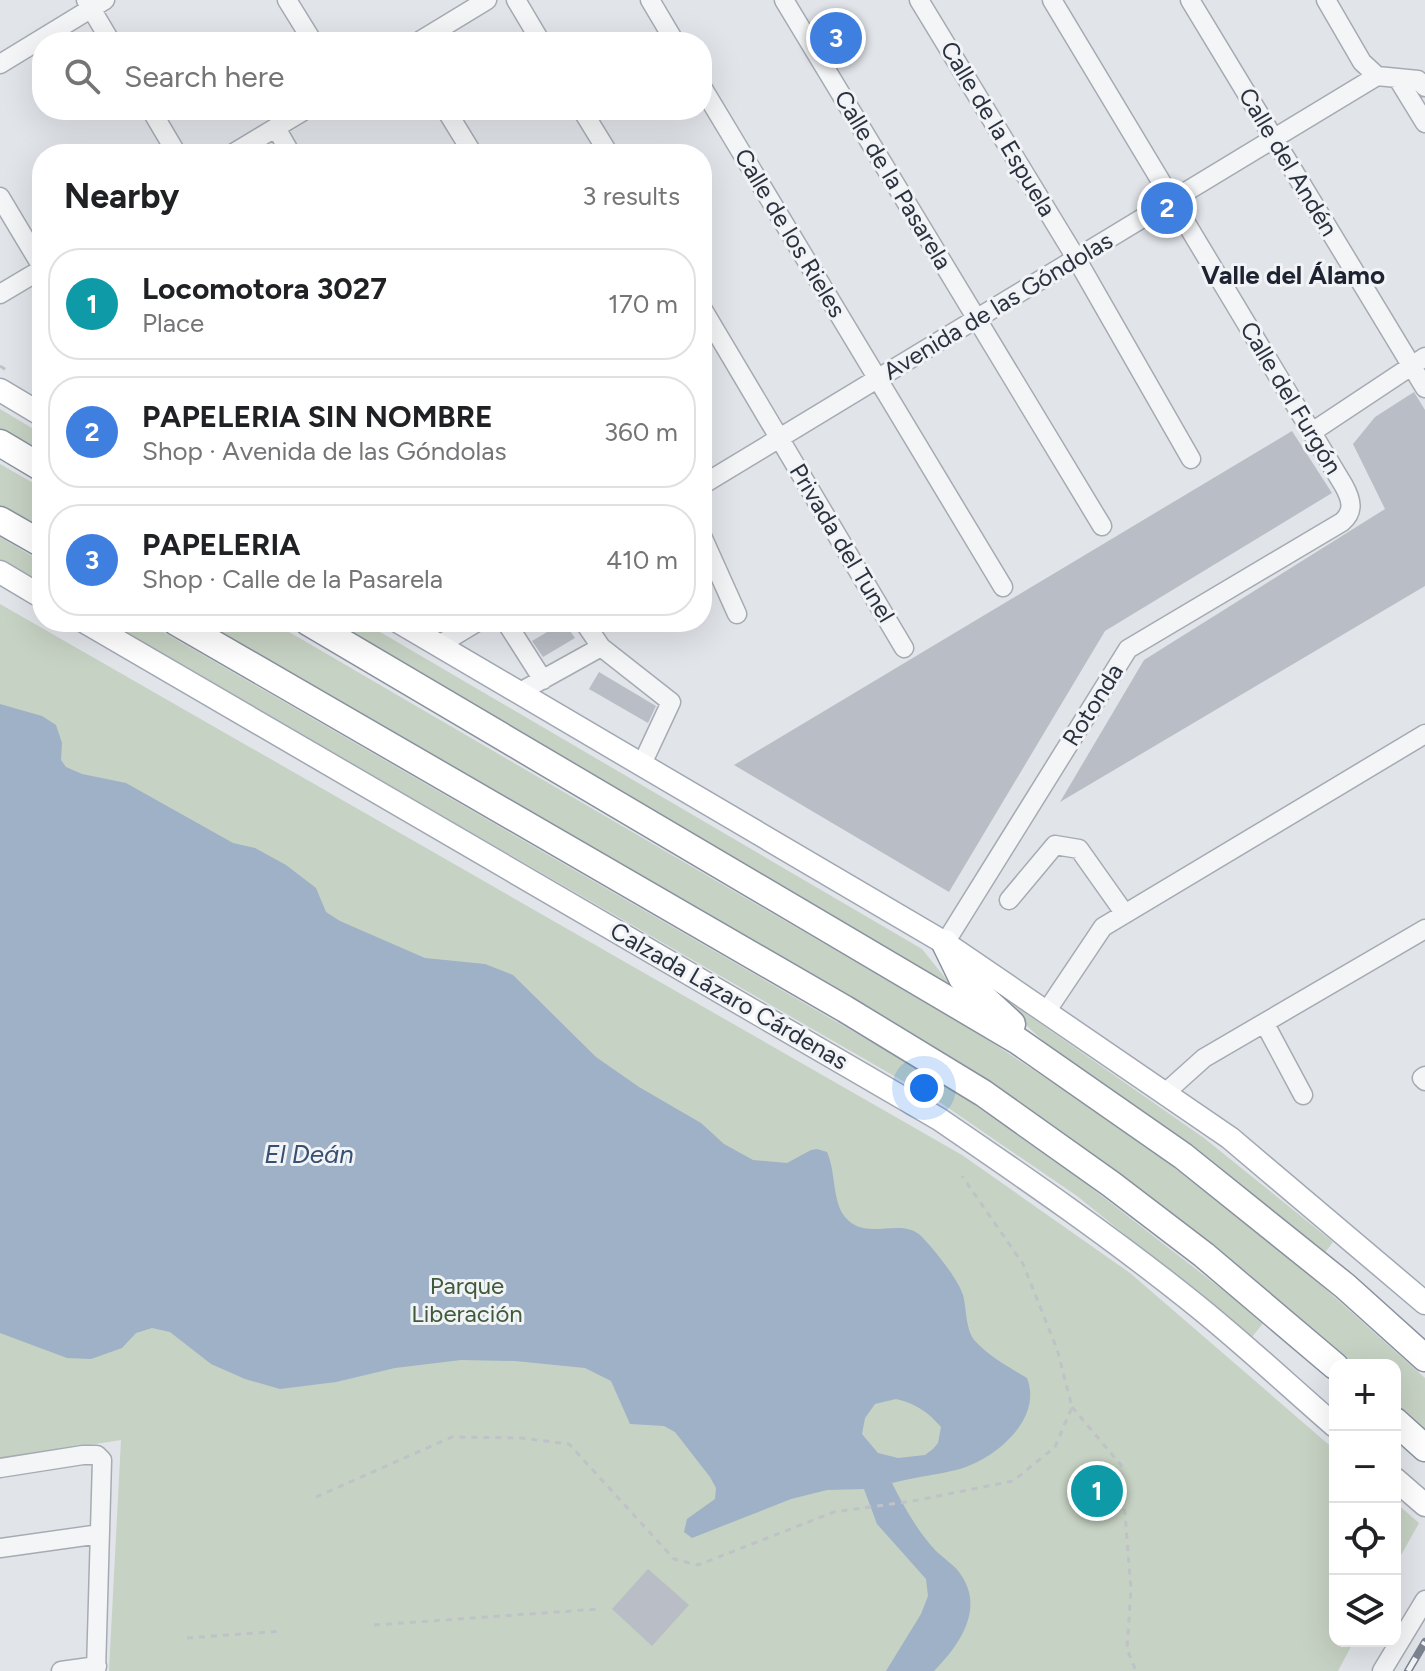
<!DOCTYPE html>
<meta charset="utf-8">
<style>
body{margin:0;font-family:Figtree,sans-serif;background:#f2f2f2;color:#202124}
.controls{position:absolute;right:24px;bottom:24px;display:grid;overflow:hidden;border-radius:16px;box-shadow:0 8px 32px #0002}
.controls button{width:72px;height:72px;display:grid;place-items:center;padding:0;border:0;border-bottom:2px solid #e0e0e0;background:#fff;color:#202124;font:40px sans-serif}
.you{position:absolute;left:924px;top:1088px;width:28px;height:28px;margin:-20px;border:6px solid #fff;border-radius:50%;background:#1a73e8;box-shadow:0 0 0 12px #1a73e833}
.badge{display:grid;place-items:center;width:52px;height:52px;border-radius:50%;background:#c64e5e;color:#fff;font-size:26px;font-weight:700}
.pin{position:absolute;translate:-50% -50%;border:4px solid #fff;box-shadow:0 2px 8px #0006}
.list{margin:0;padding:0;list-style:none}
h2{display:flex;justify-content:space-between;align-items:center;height:104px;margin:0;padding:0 32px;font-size:34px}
h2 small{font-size:26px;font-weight:400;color:#757577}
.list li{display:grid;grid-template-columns:52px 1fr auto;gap:24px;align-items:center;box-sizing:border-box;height:112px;margin:0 16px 16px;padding:0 16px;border:2px solid #e0e0e0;border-radius:32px}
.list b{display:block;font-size:30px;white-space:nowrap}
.list p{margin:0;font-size:26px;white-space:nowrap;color:#757577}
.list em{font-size:26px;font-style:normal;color:#757577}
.icon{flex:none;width:44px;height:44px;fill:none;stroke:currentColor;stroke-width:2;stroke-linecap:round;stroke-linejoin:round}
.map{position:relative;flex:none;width:1425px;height:1671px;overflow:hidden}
.search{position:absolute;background:#fff;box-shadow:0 8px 32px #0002;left:32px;top:32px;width:680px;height:88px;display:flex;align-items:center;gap:20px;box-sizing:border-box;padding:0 28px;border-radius:32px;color:#757577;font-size:30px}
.panel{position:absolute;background:#fff;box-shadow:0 8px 32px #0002;left:32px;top:144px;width:680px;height:488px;border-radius:32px}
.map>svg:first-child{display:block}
.green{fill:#c6d2c3}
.water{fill:#9eb1c7;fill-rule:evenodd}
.building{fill:#b9bdc5}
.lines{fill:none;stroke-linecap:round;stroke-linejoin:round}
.minor-casing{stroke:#a6abb3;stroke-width:21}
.major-casing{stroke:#a1a8b4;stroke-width:25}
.highway-casing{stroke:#89919f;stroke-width:29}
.path{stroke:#bfc2c7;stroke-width:3;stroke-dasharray:6 6;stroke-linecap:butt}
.minor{stroke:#f4f5f7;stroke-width:18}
.major{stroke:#fff;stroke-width:22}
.highway{stroke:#fff;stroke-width:26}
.rail-casing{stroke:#7b8391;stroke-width:8}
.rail{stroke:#f1f3f6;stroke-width:5;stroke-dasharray:15;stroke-linecap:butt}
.labels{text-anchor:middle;stroke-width:6;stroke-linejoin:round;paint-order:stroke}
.street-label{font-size:24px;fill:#2a323f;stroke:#f1f3f6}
.park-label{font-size:24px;fill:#3e5a39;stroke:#f1f3f6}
.neighbourhood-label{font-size:26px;font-weight:bold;fill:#1d2330;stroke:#f1f3f6}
.water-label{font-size:26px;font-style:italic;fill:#375071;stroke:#f1f3f6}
</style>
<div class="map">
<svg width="1425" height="1671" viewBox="0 0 1425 1671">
<rect width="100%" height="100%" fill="#e1e4e9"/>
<path class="green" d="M0,409L42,434V459L0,435Z
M0,464L42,488V532L0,508Z
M0,537L42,562V585L0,561Z
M0,604L962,1155L1130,1273L1335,1450V1641H1354L1338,1671H109L121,1440L0,1459Z
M106,622H146L949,1087L1085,1183L1264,1322L1252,1337L1077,1196L941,1103Z
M196,622H272L979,1034L1129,1133L1273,1242L1425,1378V1429L1395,1403V1365H1352L1248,1273L1105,1166Z
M320,622H363L922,949L959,995Z
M978,980L1204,1138L1333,1242L1323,1255L1072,1068Z
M1395,1502L1419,1523L1395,1566Z"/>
<path class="water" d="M0,704L42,716L56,725L62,743L61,760L66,767L82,774L126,783L233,843L255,848L286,865L316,888L326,912L340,921L425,958L485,964L513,975L596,1057L639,1087L701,1123L724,1144L753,1160L787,1163L811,1150L817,1149L827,1152C836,1172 832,1201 845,1217C865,1242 900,1217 920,1235C933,1248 957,1277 963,1295C967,1310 965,1330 976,1342C989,1356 1010,1368 1027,1378C1043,1419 996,1458 960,1469C937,1475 914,1477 892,1483C904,1507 918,1532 936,1551C943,1558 953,1564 959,1572C986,1607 960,1645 934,1671H886L921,1614L928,1596L926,1579L877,1524L864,1489L827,1490L791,1499L692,1538L684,1532L687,1519L715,1499L716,1488L710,1477L675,1432L664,1426L630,1424L611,1381L585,1368L515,1361L461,1360L395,1368L336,1382L280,1389L245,1379L211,1364L170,1332L152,1328L136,1333L122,1348L91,1359L67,1358L0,1333ZM896,1399C915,1403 928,1412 941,1427L938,1443L933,1449L925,1455L898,1458L878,1453L862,1434L865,1418L875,1404Z"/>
<path class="building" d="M1414,392L1425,410V586L1060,802L1144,660L1385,509L1353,444L1375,417Z
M1292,431L1332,493L1105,631L949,892L734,765Z
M564,622L575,638L543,657L532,641Z
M599,672L656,706L648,723L589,689Z
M648,1569L689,1605L652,1646L612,1609Z"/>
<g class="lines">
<defs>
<path id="minor" d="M86,0L111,42
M287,0L313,42
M516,0L541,42
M650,0L675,42
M784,0L1102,526
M919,0L1076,258L1191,459
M1190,0L1425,388
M1326,0L1362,62L1377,76L1418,80L1425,87
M418,42L487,0
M0,64L105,0
M1398,79L1425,123
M702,87L1003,587
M151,110L177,154
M446,110L473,154
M582,110L609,154
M276,128L291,154
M232,154L305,110
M0,197L42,267
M0,294L42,269
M702,308L904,648
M1312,432L1425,357
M702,485L1377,76
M702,536L737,614
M506,622L543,680
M439,645L477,622
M601,647L671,702L642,764
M520,692L601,647L584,622
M1009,900L1055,845L1079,849L1125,914
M945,943L1128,649L1342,522C1355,511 1351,499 1344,486L1052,0
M1046,1012L1103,927L1425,734
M1265,1024L1303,1095
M1425,1076L1422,1078L1425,1081
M1165,1093L1204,1058L1425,929
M0,1468L83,1455H97L102,1460L96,1671
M0,1548L100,1534
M61,1671L97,1666
M1382,1671L1425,1600"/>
<path id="major" d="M0,390L42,415
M0,572L42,597
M85,622L939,1119C1027,1179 1114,1239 1197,1306C1244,1344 1289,1386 1335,1426
M399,622L945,943L1230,1138L1425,1303
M1395,1479L1425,1505"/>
<path id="highway" d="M0,443L42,468
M0,520L42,544
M176,622L845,1009L983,1093L1111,1184L1204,1255L1335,1366
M308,622L1018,1041L1183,1156L1345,1286L1425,1358
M945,943L962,978L1012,1024
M1395,1421L1425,1448"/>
</defs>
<use href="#minor" class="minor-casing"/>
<use href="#major" class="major-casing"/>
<use href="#highway" class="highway-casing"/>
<path class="path" d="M0,366L8,371
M1072,1407L1121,1465L1131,1589L1127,1649L1136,1671
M316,1497L452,1437L522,1438L569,1444L674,1559L698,1565L834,1512L913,1501L1013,1481L1055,1447L1072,1407L1057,1349L1023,1264L962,1176
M374,1625L599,1609
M187,1638L282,1631"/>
<use href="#minor" class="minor"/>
<use href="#major" class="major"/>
<use href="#highway" class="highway"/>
<defs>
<path id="rail" d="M1408,1671L1425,1642"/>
</defs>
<use href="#rail" class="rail-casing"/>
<use href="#rail" class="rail"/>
</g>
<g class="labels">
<g class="street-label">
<text transform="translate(998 129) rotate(59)" y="8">Calle de la Espuela</text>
<text transform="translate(1288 162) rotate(59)" y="8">Calle del Andén</text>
<text transform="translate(893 180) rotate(59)" y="8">Calle de la Pasarela</text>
<text transform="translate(790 233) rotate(59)" y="8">Calle de los Rieles</text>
<text transform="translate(998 306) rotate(-31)" y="8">Avenida de las Góndolas</text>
<text transform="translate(1291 398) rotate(59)" y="8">Calle del Furgón</text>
<text transform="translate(842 543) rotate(59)" y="8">Privada del Tunel</text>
<text transform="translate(1093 705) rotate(-58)" y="8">Rotonda</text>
<text transform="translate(729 996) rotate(30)" y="8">Calzada Lázaro Cárdenas</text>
</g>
<g class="park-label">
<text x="467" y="1294">Parque<tspan x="467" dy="28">Liberación</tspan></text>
</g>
<g class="neighbourhood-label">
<text x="1293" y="284">Valle del Álamo</text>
</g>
<g class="water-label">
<text x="309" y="1163">El Deán</text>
</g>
</g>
</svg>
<div class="controls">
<button>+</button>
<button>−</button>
<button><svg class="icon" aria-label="locate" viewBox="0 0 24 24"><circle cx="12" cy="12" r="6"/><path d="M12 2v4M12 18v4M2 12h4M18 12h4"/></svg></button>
<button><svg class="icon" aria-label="layers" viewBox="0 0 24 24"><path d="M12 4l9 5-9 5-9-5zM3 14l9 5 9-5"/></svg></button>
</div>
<div class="you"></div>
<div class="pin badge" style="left:1097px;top:1491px;background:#0f9aa8">1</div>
<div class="pin badge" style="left:1167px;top:208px;background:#3f7fe0">2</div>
<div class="pin badge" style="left:836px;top:38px;background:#3f7fe0">3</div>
<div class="search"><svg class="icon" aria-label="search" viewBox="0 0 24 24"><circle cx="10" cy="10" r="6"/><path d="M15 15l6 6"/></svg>Search here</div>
<section class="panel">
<h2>Nearby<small>3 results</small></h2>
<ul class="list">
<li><span class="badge" style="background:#0f9aa8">1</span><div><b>Locomotora 3027</b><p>Place</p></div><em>170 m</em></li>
<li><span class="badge" style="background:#3f7fe0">2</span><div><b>PAPELERIA SIN NOMBRE</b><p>Shop · Avenida de las Góndolas</p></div><em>360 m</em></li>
<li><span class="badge" style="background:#3f7fe0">3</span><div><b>PAPELERIA</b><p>Shop · Calle de la Pasarela</p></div><em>410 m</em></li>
</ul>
</section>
</div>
